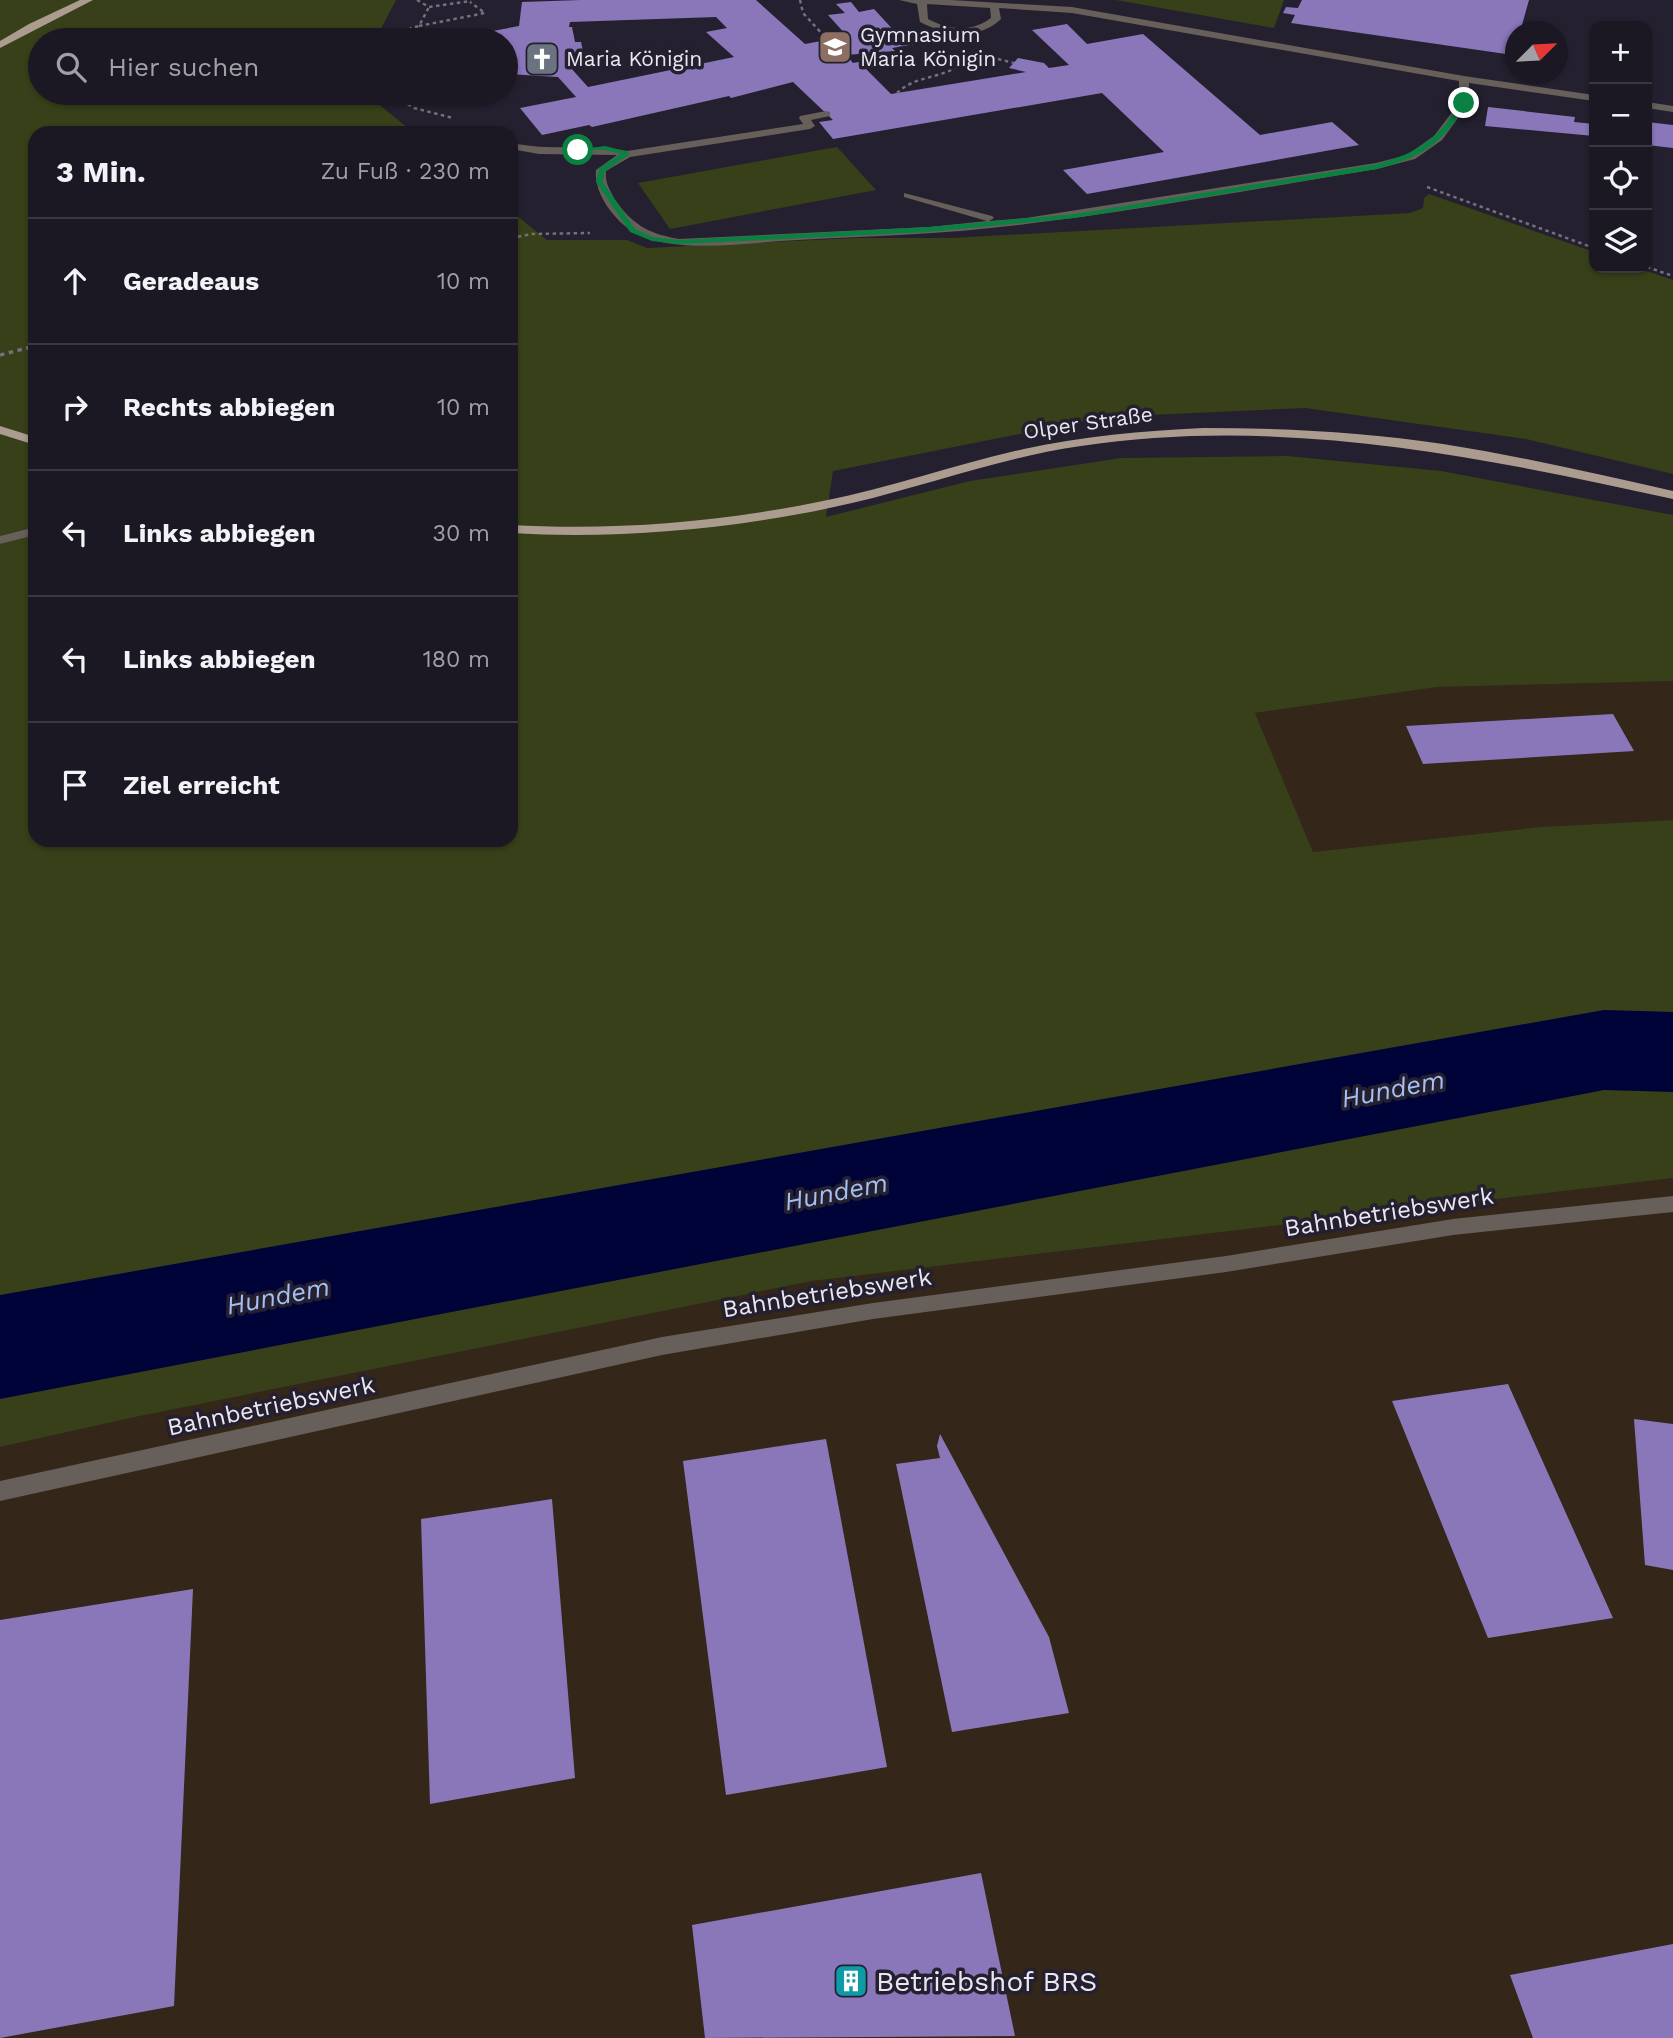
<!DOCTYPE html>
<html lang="de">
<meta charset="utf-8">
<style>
body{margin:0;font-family:"Work Sans",sans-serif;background:#24212b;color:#f1f3f6}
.controls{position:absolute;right:21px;top:21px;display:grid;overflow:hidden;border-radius:14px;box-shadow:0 2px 5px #0004}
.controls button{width:63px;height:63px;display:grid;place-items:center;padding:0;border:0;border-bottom:2px solid #393741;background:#1b1823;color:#f1f3f6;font:35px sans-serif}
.compass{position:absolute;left:1505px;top:21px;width:63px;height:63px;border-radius:50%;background:#1b1823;box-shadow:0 2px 5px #0004;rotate:66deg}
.stop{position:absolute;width:21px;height:21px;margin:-16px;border:5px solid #0b8043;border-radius:50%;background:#fff}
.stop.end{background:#0b8043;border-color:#fff;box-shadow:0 2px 7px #0008}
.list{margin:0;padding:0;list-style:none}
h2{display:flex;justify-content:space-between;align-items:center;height:91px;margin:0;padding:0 28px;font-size:30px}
h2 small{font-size:23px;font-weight:400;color:#a0a0a6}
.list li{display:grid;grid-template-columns:46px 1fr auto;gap:21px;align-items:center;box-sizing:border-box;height:126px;padding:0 28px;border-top:2px solid #393741}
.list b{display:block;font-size:26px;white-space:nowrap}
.list em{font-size:23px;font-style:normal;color:#a0a0a6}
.icon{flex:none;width:38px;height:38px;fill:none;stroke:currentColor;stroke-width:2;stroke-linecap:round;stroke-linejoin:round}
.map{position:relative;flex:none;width:1673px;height:2038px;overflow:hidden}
.search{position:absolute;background:#1b1823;box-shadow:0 2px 5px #0004;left:28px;top:28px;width:490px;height:77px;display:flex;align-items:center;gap:18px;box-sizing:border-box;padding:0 24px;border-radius:38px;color:#a0a0a6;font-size:26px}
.panel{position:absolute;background:#1b1823;box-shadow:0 2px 5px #0004;left:28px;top:126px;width:490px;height:721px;border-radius:21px}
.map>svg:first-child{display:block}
.commercial{fill:#342719}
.green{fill:#374019}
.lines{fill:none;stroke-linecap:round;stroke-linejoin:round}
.river{fill:#000338;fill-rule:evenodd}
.building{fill:#8a77ba;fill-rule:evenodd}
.path-far1{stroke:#74707d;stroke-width:2.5;stroke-dasharray:3.5 3.5;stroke-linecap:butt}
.path{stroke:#74707d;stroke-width:3.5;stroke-dasharray:4.5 4.5;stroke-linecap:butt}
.minor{fill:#675f59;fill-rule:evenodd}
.major{fill:#ab9c8f;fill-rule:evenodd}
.route{fill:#0b8043}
.labels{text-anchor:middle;stroke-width:7;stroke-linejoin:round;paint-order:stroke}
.far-poi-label{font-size:21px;fill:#eae7f2;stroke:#24202f;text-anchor:start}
.far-street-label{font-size:21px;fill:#eae7f2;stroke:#24202f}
.street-label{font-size:24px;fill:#eae7f2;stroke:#24202f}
.water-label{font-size:26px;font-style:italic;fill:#a5bff2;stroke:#24202f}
.near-poi-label{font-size:28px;fill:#eae7f2;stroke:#24202f;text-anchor:start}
</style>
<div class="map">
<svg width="1673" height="2038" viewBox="0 0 1673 2038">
<rect width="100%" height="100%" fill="#24202f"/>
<path class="commercial" d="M1673,681V820L1541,827L1313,852L1255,713L1437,687Z
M1673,1178V2038H0V1447L135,1417L812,1281Z"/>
<path class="green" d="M0,0H396L375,40H40V93H365L414,133H35V527L0,536Z
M1116,0H1284L1274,28Z
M837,147L876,190L670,229L638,183Z
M1429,194L1594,252V268H1638L1673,280V474L1526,439L1305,408L1105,417L833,471L826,517L970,481L1121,458L1287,456L1441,471L1673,515V681L1437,687L1255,713L1313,852L1541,827L1673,820V1178L812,1281L135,1417L0,1447V544L35,534V840H511V211L547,240H627L647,248L855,238H951L1410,213L1423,208L1424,198Z"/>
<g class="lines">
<path class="river" d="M1604,1010L1673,1012V1092L1604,1090L0,1399V1295Z"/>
</g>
<path class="building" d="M581,0H756L805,44L821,41L818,38L825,37H848L828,15L845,13L836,4L851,2L859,12L874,9L898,35L920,32L929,42L892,48L895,51L846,55L853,63L864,61L870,67L865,68L891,94L1026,72L1009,68L1018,58L1044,63L1049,68L1069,65L1032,30L1067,24L1087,44L1143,34L1260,135L1332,122L1359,145L1087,194L1063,170L1164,152L1102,93L833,139L819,122L833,120L793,82L731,98L729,96L592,127L589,125L542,135L520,108L576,97L558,77L506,74V40L451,39L519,26L522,2ZM716,17L727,28L706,32L734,57L588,87L570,67H580L577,51H583L581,42H575L572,27H569L570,22Z
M1302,0H1529L1520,32H1516L1513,55L1291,23L1295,15L1283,13L1286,7L1298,8Z
M1488,107L1575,117L1574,122L1594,124V136L1485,126Z
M1647,122L1673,125V148L1647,145Z
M1613,714L1634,751L1423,764L1406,726Z
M1508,1384L1613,1618L1488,1638L1392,1401Z
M1634,1419L1673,1424V1570L1645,1565Z
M940,1434L1049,1637L1069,1713L952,1732L896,1464L940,1458L937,1446Z
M826,1439L887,1767L726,1795L683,1461Z
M552,1499L575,1778L430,1804L421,1519Z
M193,1589L174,2006L0,2038V1620Z
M981,1873L1015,2036L705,2038L692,1925Z
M1673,1944V2038H1533L1510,1975Z"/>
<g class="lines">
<path class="path-far1" d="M417,0L429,7L471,1
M800,0L803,13L825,37
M419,26L485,13L470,2
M399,40L411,28L419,26L429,7
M998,59L1014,63
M390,93L414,108L453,118
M897,93C914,76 939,79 958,66
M1427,187L1594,248
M511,238L532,234L590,233
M1647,267L1673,276"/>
<path class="path" d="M0,355L35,346"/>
<path class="minor" d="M899,0H951L1072,7L1464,76L1594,95V101L1469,83V103L1442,140L1415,159L1377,169C1260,188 1143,210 1026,224C951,234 874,236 798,240C752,242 689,253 646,238C621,230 593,196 596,170L617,155L539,154L511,149V143C549,151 588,144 627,151L803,124L799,118L800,116L826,111L830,112V116L811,120L815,126L810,129L630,157L606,171C605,183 609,188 614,198C631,224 649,234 679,239L929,227L987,221L904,197V193L992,216L994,218L989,221L1026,218L1376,163L1407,155L1434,136L1459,103V81L1072,13L999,8L1001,19C978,41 946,35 920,22L917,4ZM927,4L990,8L991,18C970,33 949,30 928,19Z
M1647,102L1673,106V112L1647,108Z
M483,127L492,133H480L478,130Z
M35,527V535L0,544V536Z
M1673,1196V1212L1453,1235L1226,1272L873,1319L662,1355L0,1501V1481L662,1337L873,1303L1226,1256L1453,1219Z"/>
<path class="major" d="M80,0H93L0,48V41L29,24Z
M0,426L35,437V445L0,434Z
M1203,428C1283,428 1363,432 1443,444C1520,456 1596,474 1673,491V499C1477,456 1283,416 1081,446C1003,457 929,485 852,503C746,528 620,540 511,533V525C614,531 722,522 823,501C891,488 956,464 1024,449C1083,436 1142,431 1203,428Z"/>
</g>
<path class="route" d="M1461,102L1467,103C1443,144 1422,157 1377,169L1075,218L929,232L679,244L652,241L630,232L596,182L599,168L621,154L605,150H574L605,146L629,152V155L605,171L603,182L635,229L653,237L679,240L929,227L1075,214L1377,164C1418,153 1438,139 1461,102Z"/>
<defs>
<symbol id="school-square" viewBox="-11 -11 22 22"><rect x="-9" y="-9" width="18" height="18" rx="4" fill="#8d6e63" stroke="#24202f"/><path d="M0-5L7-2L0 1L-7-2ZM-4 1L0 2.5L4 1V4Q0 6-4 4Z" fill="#fff"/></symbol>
<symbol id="church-square" viewBox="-11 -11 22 22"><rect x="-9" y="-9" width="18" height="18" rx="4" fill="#6b7280" stroke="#24202f"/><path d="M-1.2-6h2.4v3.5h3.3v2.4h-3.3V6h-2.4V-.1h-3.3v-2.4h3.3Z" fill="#fff"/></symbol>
<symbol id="building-square" viewBox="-11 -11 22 22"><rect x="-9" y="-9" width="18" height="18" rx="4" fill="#0f9aa8" stroke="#24202f"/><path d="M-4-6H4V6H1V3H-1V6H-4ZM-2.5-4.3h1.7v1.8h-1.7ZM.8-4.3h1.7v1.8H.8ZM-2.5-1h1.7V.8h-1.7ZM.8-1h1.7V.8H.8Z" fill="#fff"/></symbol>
</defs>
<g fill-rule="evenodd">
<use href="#school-square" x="816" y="28" width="38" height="38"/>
<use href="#church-square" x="523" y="40" width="38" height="38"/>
<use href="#building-square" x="832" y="1962" width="38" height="38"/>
</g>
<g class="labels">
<g class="far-poi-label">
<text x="860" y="42">Gymnasium<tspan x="860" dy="24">Maria Königin</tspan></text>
<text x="566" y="66">Maria Königin</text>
</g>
<g class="far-street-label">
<text transform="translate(1088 423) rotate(-8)" y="7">Olper Straße</text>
</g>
<g class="street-label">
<text transform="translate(1389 1212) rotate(-9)" y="8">Bahnbetriebswerk</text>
<text transform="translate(827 1293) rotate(-9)" y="8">Bahnbetriebswerk</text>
<text transform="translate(271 1406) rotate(-12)" y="8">Bahnbetriebswerk</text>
</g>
<g class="water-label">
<text transform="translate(1393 1089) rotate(-11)" y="9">Hundem</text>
<text transform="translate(836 1192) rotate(-11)" y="9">Hundem</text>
<text transform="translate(278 1296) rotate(-11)" y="9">Hundem</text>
</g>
<g class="near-poi-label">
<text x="876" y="1991">Betriebshof BRS</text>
</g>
</g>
</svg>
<div class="controls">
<button>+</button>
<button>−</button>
<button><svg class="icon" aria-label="locate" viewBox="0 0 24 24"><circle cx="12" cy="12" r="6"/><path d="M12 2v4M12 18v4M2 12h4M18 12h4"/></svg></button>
<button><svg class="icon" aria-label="layers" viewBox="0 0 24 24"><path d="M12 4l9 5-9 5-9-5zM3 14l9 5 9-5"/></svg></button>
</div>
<svg class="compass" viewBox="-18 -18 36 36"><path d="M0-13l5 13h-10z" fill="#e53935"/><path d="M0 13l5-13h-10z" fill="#a0a0a6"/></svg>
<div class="stop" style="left:578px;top:150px"></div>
<div class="stop end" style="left:1464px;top:103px"></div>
<div class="search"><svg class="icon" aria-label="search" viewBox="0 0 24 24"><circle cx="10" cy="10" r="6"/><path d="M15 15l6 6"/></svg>Hier suchen</div>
<section class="panel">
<h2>3 Min.<small>Zu Fuß · 230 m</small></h2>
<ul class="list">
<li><svg class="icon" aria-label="ahead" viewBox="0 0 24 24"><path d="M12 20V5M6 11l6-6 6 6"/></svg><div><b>Geradeaus</b></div><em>10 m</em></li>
<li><svg class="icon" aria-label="right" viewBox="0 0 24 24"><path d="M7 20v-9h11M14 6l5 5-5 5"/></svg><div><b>Rechts abbiegen</b></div><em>10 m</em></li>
<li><svg class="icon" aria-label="left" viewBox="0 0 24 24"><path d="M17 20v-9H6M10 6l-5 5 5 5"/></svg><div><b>Links abbiegen</b></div><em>30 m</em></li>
<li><svg class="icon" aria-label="left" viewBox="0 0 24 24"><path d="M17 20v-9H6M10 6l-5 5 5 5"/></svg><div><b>Links abbiegen</b></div><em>180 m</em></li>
<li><svg class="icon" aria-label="arrive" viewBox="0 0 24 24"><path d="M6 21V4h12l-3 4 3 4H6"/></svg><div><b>Ziel erreicht</b></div></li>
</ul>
</section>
</div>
